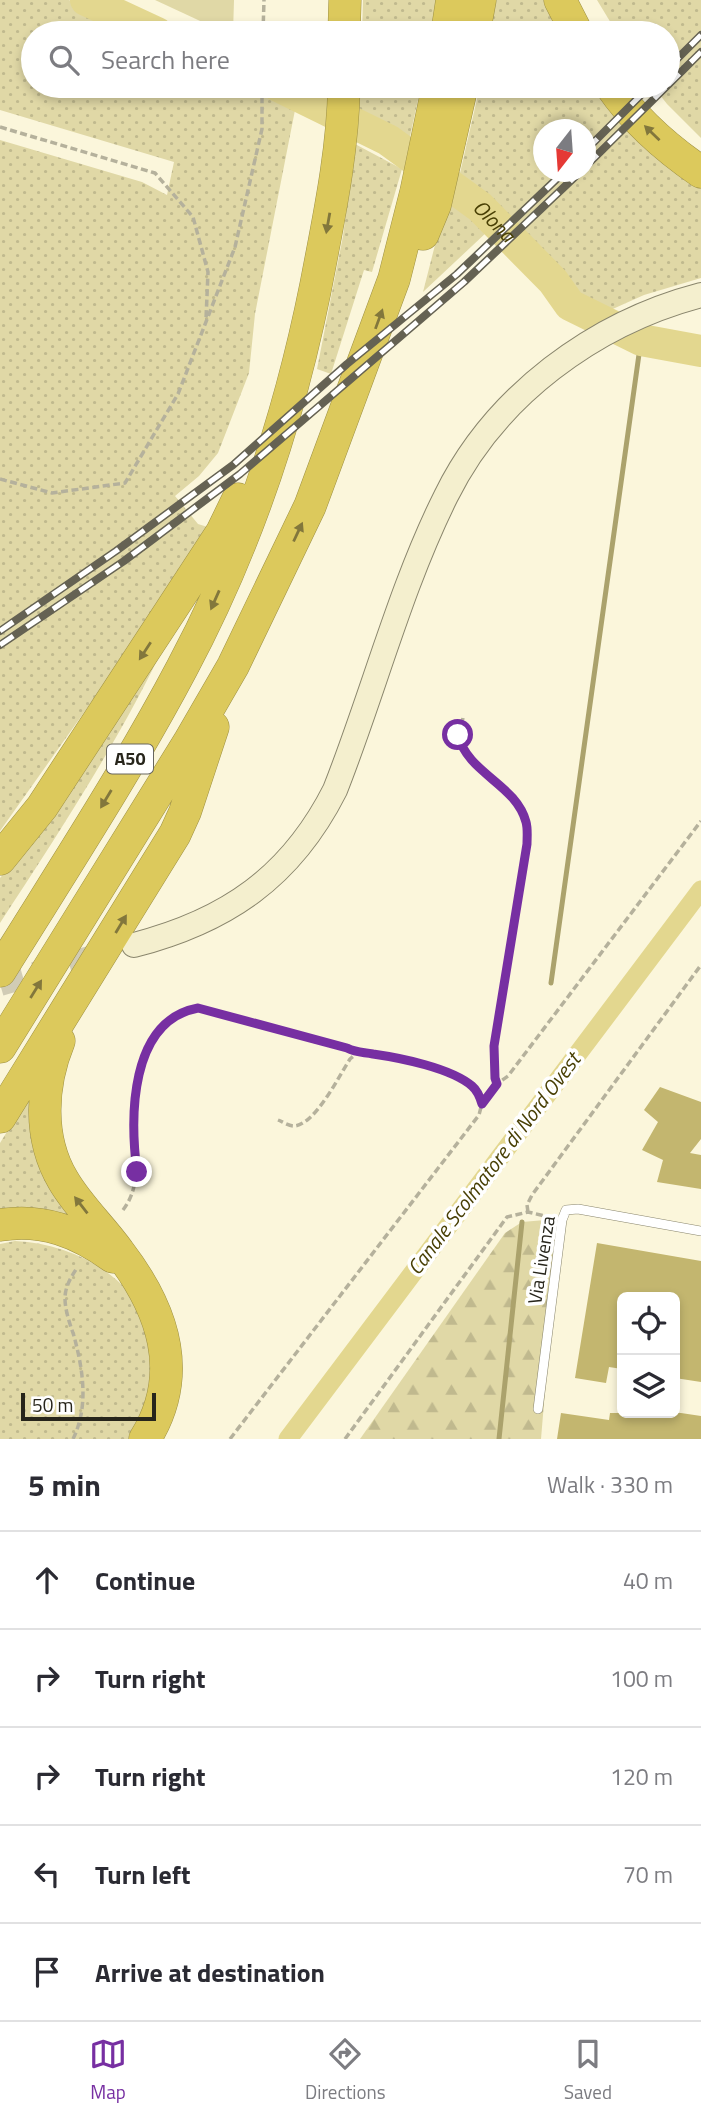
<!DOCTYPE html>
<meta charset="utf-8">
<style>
body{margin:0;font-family:"Titillium Web",sans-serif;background:#f2f2f3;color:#2b2b33}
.controls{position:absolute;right:21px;bottom:21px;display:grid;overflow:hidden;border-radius:10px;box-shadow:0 4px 10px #0003}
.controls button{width:63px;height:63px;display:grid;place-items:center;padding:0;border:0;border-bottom:2px solid #e1e1e2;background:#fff;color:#2b2b33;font:35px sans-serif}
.compass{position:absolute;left:533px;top:119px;width:63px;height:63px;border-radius:50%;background:#fff;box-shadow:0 4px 10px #0003;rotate:197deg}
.scale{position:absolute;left:21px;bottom:18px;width:135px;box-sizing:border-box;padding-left:7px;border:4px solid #27251b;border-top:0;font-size:19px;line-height:24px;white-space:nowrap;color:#27251b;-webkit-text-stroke:5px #fff;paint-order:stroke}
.stop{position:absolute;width:21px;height:21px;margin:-16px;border:5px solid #772fa2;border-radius:50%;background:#fff}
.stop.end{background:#772fa2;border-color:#fff;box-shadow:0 2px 7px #0008}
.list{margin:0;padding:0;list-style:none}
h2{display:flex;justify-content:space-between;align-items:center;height:91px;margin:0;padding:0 28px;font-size:30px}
h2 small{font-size:23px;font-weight:400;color:#7c7c81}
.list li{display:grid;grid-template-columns:46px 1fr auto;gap:21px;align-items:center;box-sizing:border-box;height:98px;padding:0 28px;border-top:2px solid #e1e1e2}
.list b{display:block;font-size:26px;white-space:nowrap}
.list em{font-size:23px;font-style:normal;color:#7c7c81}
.icon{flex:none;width:38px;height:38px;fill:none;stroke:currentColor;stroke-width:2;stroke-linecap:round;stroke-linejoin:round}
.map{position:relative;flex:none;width:701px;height:1439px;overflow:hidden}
.search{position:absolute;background:#fff;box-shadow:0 4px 10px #0003;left:21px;right:21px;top:21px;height:77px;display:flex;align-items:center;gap:18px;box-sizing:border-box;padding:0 24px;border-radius:38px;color:#7c7c81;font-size:26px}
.sheet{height:581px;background:#fff}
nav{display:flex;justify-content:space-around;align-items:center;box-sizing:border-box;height:98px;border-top:2px solid #e1e1e2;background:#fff;font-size:19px;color:#7c7c81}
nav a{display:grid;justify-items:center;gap:4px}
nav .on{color:#772fa2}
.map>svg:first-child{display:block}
.grass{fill:url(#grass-dots);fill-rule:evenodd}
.forest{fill:url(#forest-firs)}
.park{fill:#e0d8a6}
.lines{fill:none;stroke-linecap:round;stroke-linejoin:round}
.stream{stroke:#aba26c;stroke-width:5}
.canal{stroke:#e3d78f;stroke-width:19}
.river{stroke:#e3d78f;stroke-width:32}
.building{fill:#c3b66f}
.secondary-tunnel{stroke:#d1ccb5;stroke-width:24;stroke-dasharray:24 12;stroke-linecap:butt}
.lane-casing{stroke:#89856c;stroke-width:10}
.secondary-casing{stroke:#89856c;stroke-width:26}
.highway-casing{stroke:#9d9045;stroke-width:33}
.path{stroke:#b5b19c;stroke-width:3.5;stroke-dasharray:7 3.5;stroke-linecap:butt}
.lane{stroke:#fff;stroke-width:9}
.secondary{stroke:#f4efce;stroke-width:24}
.highway{stroke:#dcc95c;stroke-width:32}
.rail-casing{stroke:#656253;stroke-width:8}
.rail{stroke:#fff;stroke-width:5;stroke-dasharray:16;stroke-linecap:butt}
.oneway{fill:#82773c}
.route{stroke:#772fa2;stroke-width:9}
.labels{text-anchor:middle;stroke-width:7;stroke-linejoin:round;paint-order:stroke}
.shield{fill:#fff;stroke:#68665f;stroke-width:2}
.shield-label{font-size:18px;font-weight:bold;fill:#27251b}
.street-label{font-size:19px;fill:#27251b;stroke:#fff}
.water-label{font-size:21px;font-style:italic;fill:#483f04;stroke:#fff}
</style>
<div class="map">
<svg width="701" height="1439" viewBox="0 0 701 1439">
<defs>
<pattern id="grass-dots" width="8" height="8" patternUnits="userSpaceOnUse" patternTransform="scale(1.75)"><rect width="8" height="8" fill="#e0d8a6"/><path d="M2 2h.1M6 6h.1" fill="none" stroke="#c0b98e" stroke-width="1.8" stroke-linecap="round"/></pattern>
<pattern id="forest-firs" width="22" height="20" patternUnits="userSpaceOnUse" patternTransform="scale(1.75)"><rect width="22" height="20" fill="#e0d8a6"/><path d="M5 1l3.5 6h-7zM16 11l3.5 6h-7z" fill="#c0b98e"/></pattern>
</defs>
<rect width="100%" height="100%" fill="#fbf6db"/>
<path class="grass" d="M0,0H69L125,33H33V86H230L296,105L255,314L249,373L218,453L199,476L175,496L198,524L214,529L0,831V140L142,182L167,195L174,162L0,110Z
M363,0H436L431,33H362Z
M495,0H550L566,33H491Z
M597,0H701V138L667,104L653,86H668V33H617Z
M360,86H421L409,141L358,112Z
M480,86H600L701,182V278L644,295L606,312L586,300L488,197L460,173ZM544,130H586V172H544Z
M355,144L402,169L372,272L364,270L331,374L317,369L343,236Z
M447,198L488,231L423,292Z
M168,638C121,738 60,831 0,923V878L19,856Z
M31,1093L80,1228L0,1217V1143Z
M15,1241C58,1243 100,1260 129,1292C138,1303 142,1319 146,1332C155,1370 150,1405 129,1439H0V1244Z"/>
<path class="forest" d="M545,1220L559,1222L541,1439H360L505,1233L522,1222Z"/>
<path class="park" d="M155,0H234L233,33H226Z"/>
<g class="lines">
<path class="stream" d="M551,983L641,340
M499,1439L522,1222"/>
<path class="canal" d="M288,1439L701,890"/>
<g class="river">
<path d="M86,0L157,33"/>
<path id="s1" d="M278,86L388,140L480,207L553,281L570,305L641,340L701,351"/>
</g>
</g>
<path class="building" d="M660,1087L701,1102V1139L690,1153L701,1155V1189L657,1182L663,1160L642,1150L658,1122L644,1110Z
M597,1243L701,1261V1382L675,1378V1297H622V1369L609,1367L606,1383L575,1378Z
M561,1413L609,1420L610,1413H681L701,1416V1439H557Z"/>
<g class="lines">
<path class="secondary-tunnel" d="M0,984L110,952"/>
<defs>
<path id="lane" d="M538,1409L562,1220L566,1210L578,1209L701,1231"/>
<path id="secondary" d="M134,945C227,921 291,877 335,790C373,694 400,588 446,496C495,396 594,323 701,295"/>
<path id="highway" d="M560,0L577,33
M344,33L345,0
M447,33L452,0
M474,33L480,0
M611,86C635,121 666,148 701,172
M423,234L435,205L462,86
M0,859L42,807L222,532L238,499
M0,971C62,871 127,772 182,668C250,541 295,400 321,259C332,202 343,144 344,86
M59,1041C41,1085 38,1138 63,1180C78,1206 101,1227 119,1252C162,1308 186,1373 145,1439
M0,1047L189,742L233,666L310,506L394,279L416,192L438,86
M0,1117L175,834L185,812L213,727
M0,1225C43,1218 78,1232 113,1257"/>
</defs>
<use href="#lane" class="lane-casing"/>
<use href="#secondary" class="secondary-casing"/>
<use href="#highway" class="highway-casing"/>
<path class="path" d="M263,33L264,0
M0,127L155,173L193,217L208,272L206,319
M0,479L52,493L125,483L178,394L235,247L262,129V86
M463,718C462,723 459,729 459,734C457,766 519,790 527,823C528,829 527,838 527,844L494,1046L495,1078L497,1084
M482,1104L497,1084L508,1076L701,821
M123,1210C146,1180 131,1143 132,1109C134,1069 154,1016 198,1008L347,1048L357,1053
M528,1212L527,1205L532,1195L701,965
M73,1439C89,1406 83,1370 74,1336C70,1324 65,1311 65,1298C65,1287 71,1277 77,1268
M230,1439L479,1115C481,1107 483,1102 479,1094C468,1072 381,1053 357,1053L350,1059C339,1076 315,1125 294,1126C289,1126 283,1122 278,1120
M345,1439L507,1217L528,1212L549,1217"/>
<use href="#lane" class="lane"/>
<use href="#secondary" class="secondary"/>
<use href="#highway" class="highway"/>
<defs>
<path id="rail" d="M668,68L701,35
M668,85L701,52
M586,150L650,86
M586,166L667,86
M0,631L116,551L233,465L347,364L457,274L564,172
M0,645L124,561L240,474L464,282L580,172"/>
</defs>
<use href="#rail" class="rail-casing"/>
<use href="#rail" class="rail"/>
</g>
<defs><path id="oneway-solid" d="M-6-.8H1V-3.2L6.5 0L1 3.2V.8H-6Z" transform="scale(1.75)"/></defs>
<g class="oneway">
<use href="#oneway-solid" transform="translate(652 133) rotate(-136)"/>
<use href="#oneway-solid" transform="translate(328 223) rotate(100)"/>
<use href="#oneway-solid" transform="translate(379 319) rotate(-70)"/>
<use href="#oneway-solid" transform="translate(298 532) rotate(-65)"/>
<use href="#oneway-solid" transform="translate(215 600) rotate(114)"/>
<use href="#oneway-solid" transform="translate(145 651) rotate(123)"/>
<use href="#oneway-solid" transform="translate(106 799) rotate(121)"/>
<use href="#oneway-solid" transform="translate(121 924) rotate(-59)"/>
<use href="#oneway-solid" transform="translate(36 989) rotate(-58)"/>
<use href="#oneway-solid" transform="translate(81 1205) rotate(-128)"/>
</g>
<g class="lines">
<path class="route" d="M137,1172C130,1118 129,1021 198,1008L347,1048C357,1053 363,1052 373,1054C401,1058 451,1068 472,1086C478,1091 480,1097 482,1104L497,1084L495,1078L494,1046L527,844C527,837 528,829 526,822C516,784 468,774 458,735"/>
</g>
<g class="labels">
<rect class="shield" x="107" y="744.5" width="46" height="29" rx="5"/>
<g class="shield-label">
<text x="130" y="765">A50</text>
</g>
<g class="street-label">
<text transform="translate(541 1260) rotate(-81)" y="7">Via Livenza</text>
</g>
<g class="water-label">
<text dy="7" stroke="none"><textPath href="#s1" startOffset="256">Olona</textPath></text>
<text transform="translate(494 1164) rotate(-53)" y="7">Canale Scolmatore di Nord Ovest</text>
</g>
</g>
</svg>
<div class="controls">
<button><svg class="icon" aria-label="locate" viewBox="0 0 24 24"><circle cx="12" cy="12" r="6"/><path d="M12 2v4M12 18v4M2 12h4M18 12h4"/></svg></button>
<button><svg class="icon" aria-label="layers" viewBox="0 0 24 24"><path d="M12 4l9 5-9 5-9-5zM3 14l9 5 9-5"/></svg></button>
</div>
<svg class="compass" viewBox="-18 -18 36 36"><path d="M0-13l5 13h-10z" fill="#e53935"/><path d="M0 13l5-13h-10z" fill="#7c7c81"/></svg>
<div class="scale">50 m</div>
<div class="stop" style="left:458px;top:735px"></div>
<div class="stop end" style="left:137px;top:1172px"></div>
<div class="search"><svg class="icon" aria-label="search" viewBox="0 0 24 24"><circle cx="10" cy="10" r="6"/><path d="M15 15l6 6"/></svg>Search here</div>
</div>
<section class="sheet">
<h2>5 min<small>Walk · 330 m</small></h2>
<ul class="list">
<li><svg class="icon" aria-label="ahead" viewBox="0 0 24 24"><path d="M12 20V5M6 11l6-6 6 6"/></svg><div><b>Continue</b></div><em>40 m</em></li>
<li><svg class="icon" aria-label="right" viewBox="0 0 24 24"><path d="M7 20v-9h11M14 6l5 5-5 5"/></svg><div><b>Turn right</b></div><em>100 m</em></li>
<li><svg class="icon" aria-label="right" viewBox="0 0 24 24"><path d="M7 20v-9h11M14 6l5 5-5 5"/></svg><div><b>Turn right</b></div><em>120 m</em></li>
<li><svg class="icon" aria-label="left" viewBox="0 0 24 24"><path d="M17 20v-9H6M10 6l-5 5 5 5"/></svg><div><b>Turn left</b></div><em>70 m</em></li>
<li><svg class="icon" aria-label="arrive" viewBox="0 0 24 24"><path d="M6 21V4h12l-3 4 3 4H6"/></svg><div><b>Arrive at destination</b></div></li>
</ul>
</section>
<nav>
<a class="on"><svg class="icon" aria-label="map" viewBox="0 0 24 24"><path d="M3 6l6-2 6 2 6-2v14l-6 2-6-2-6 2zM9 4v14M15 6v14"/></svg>Map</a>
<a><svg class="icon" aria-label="directions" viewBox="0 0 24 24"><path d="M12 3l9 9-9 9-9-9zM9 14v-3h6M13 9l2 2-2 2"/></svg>Directions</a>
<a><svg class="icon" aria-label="saved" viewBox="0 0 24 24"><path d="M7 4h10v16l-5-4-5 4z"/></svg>Saved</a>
</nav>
